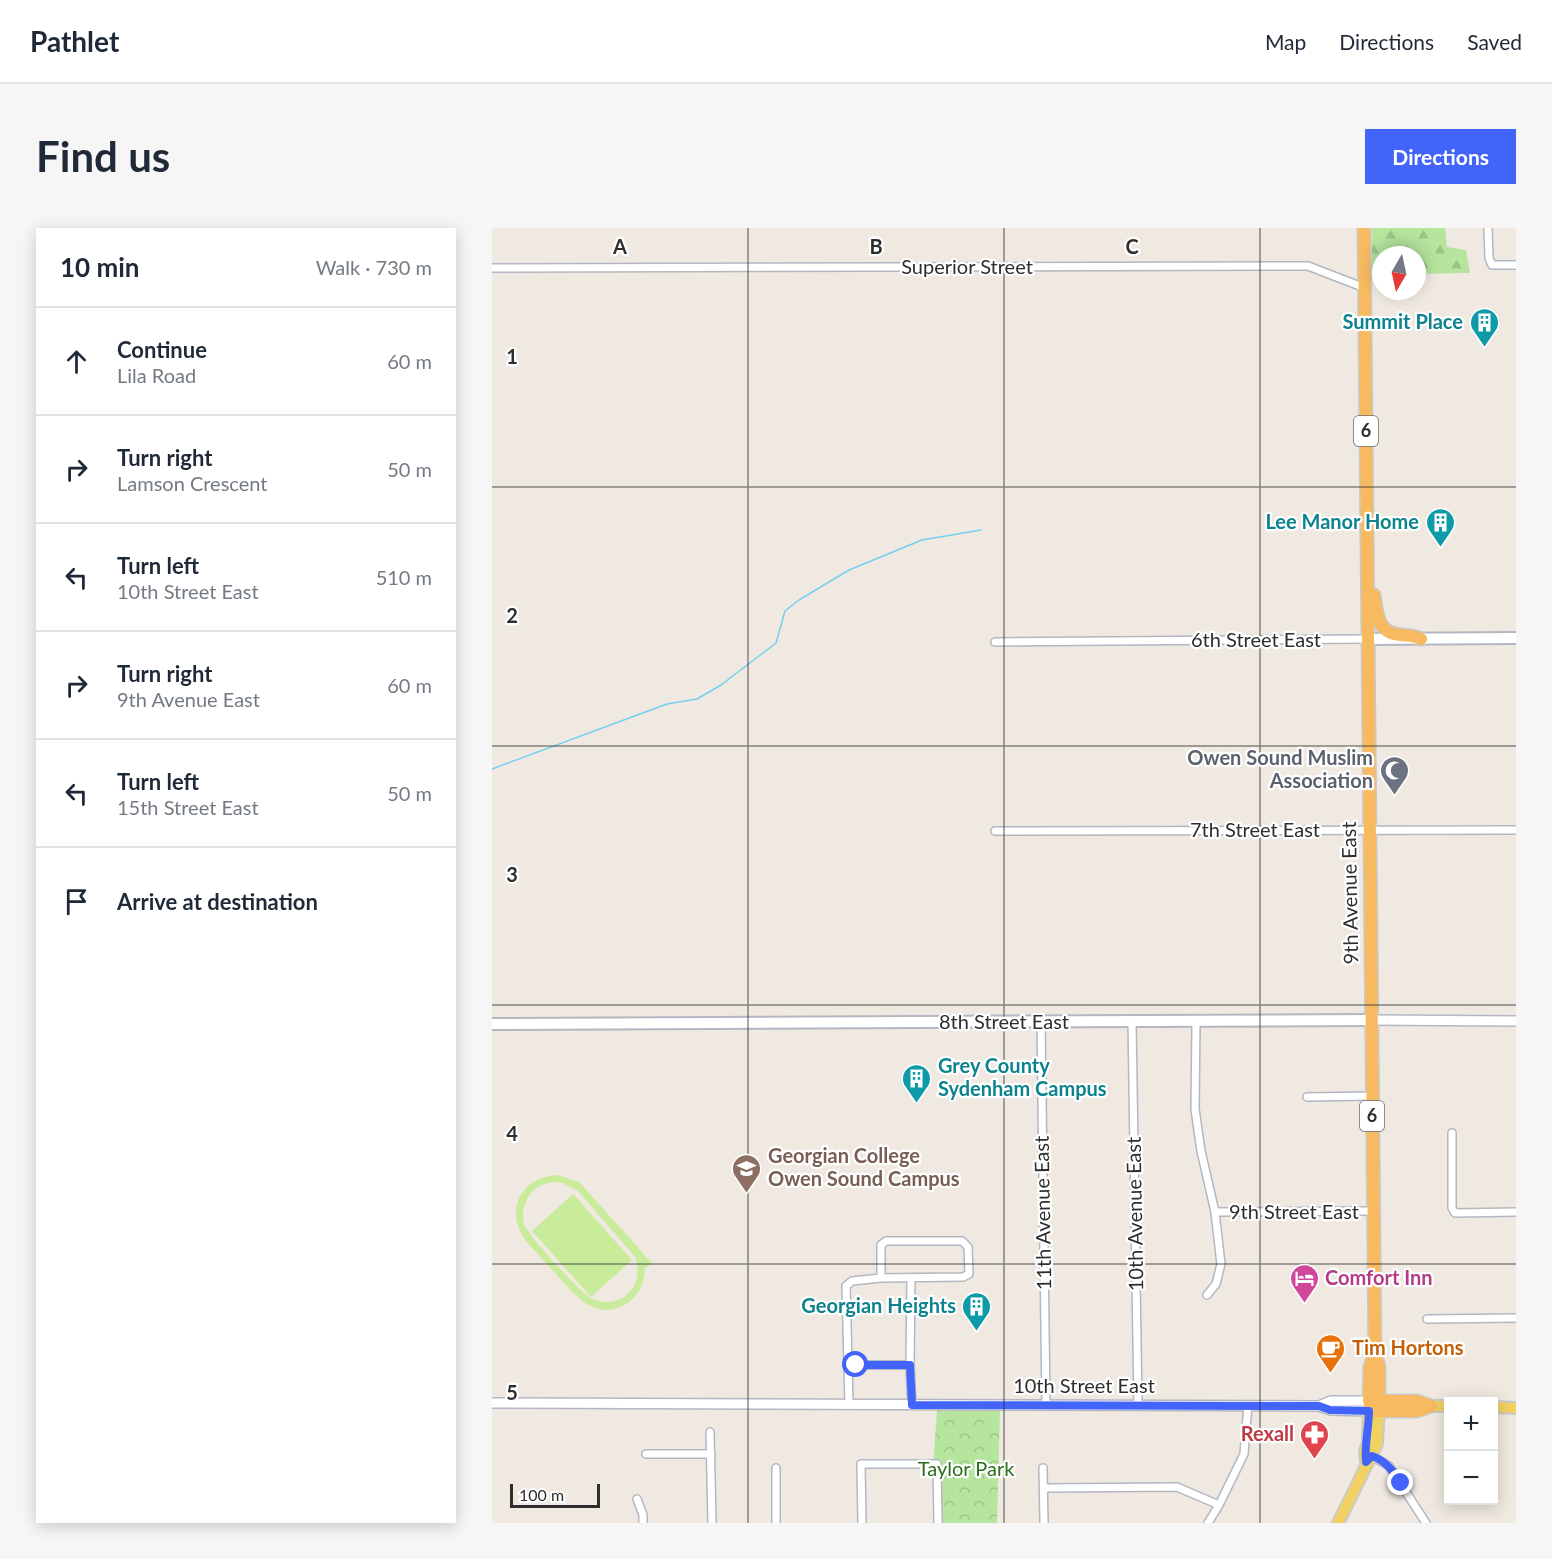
<!DOCTYPE html>
<meta charset="utf-8">
<style>
body{margin:0;font-family:Lato,sans-serif;background:#f6f6f7;color:#1f2937}
.controls{position:absolute;right:18px;bottom:18px;display:grid;overflow:hidden;border-radius:0px;box-shadow:0 3px 15px #0003}
.controls button{width:54px;height:54px;display:grid;place-items:center;padding:0;border:0;border-bottom:2px solid #e0e1e3;background:#fff;color:#1f2937;font:30px sans-serif}
.compass{position:absolute;left:880px;top:18px;width:54px;height:54px;border-radius:50%;background:#fff;box-shadow:0 3px 15px #0003;rotate:189deg}
.scale{position:absolute;left:18px;bottom:15px;width:90px;box-sizing:border-box;padding-left:6px;border:3px solid #2e2e2e;border-top:0;font-size:16px;line-height:21px;white-space:nowrap;color:#2e2e2e;-webkit-text-stroke:4px #fff;paint-order:stroke}
.stop{position:absolute;width:18px;height:18px;margin:-14px;border:4px solid #4264fb;border-radius:50%;background:#fff}
.stop.end{background:#4264fb;border-color:#fff;box-shadow:0 2px 6px #0008}
.list{margin:0;padding:0;list-style:none}
h2{display:flex;justify-content:space-between;align-items:center;height:78px;margin:0;padding:0 24px;font-size:26px}
h2 small{font-size:20px;font-weight:400;color:#747a83}
.list li{display:grid;grid-template-columns:39px 1fr auto;gap:18px;align-items:center;box-sizing:border-box;height:108px;padding:0 24px;border-top:2px solid #e0e1e3}
.list b{display:block;font-size:22px;white-space:nowrap}
.list p{margin:0;font-size:20px;white-space:nowrap;color:#747a83}
.list em{font-size:20px;font-style:normal;color:#747a83}
.icon{flex:none;width:33px;height:33px;fill:none;stroke:currentColor;stroke-width:2;stroke-linecap:round;stroke-linejoin:round}
.map{position:relative;flex:none;width:1024px;height:1295px;overflow:hidden;border-radius:0px}
header{display:flex;align-items:center;gap:36px;box-sizing:border-box;height:84px;padding:0 30px;background:#fff;border-bottom:2px solid #e0e1e3}
header strong{font-size:28px}
nav{display:flex;gap:33px;margin-inline-start:auto;font-size:21px}
.intro{display:flex;align-items:center;justify-content:space-between;box-sizing:border-box;height:144px;padding:0 36px}
h1{margin:0;font-size:42px}
.button{padding:15px 27px;border-radius:0px;background:#4264fb;color:#fff;font-size:21px;font-weight:700}
main{display:flex;gap:36px;padding:0 36px}
aside{flex:1;background:#fff;border-radius:0px;box-shadow:0 3px 15px #0003}
.map>svg:first-child{display:block}
.forest{fill:url(#forest-firs)}
.park{fill:url(#park-crowns)}
.pitch{fill:#c9ec9a;fill-rule:evenodd}
.lines{fill:none;stroke-linecap:round;stroke-linejoin:round}
.stream{stroke:#75cff0;stroke-width:1.5}
.minor-casing{stroke:#b4b7c1;stroke-width:10}
.tertiary-casing{stroke:#b4b7c1;stroke-width:12}
.secondary-casing{stroke:#b4b7c1;stroke-width:14}
.primary-casing{stroke:#c9c9c9;stroke-width:14}
.trunk-casing{stroke:#c9c9c9;stroke-width:15}
.minor{stroke:#fff;stroke-width:7}
.tertiary{stroke:#fff;stroke-width:9}
.secondary{stroke:#fff;stroke-width:10}
.primary{stroke:#f2d163;stroke-width:10}
.trunk{stroke:#f8ba60;stroke-width:12}
.route{stroke:#4264fb;stroke-width:8}
.grid{fill:none;stroke:#2e2e2e;stroke-width:1.5;stroke-opacity:0.55}
.labels{text-anchor:middle;stroke-width:4.5;stroke-linejoin:round;paint-order:stroke}
.shield{fill:#fff;stroke:#6d6d6d;stroke-width:1.5}
.shield-label{font-size:18px;font-weight:bold;fill:#2e2e2e}
.street-label{font-size:20px;fill:#2e2e2e;stroke:#fff}
.culture-label{font-size:20px;font-weight:bold;fill:#0d838f;stroke:#fff;text-anchor:end}
.worship-label{font-size:20px;font-weight:bold;fill:#5b616d;stroke:#fff;text-anchor:end}
.education-label{font-size:20px;font-weight:bold;fill:#785e54;stroke:#fff;text-anchor:start}
.hotel-label{font-size:20px;font-weight:bold;fill:#b23c85;stroke:#fff;text-anchor:start}
.food-label{font-size:20px;font-weight:bold;fill:#c56008;stroke:#fff;text-anchor:start}
.health-label{font-size:20px;font-weight:bold;fill:#be3a42;stroke:#fff;text-anchor:end}
.park-label{font-size:20px;fill:#2c6e1b;stroke:#fff}
.grid-label{font-size:20px;text-anchor:middle;font-weight:bold;fill:#2e2e2e;stroke:#fff;stroke-width:4.5;stroke-linejoin:round;paint-order:stroke}
</style>
<header>
<strong>Pathlet</strong>
<nav><a>Map</a><a>Directions</a><a>Saved</a></nav>
</header>
<div class="intro"><h1>Find us</h1><a class="button">Directions</a></div>
<main>
<aside>
<h2>10 min<small>Walk · 730 m</small></h2>
<ul class="list">
<li><svg class="icon" aria-label="ahead" viewBox="0 0 24 24"><path d="M12 20V5M6 11l6-6 6 6"/></svg><div><b>Continue</b><p>Lila Road</p></div><em>60 m</em></li>
<li><svg class="icon" aria-label="right" viewBox="0 0 24 24"><path d="M7 20v-9h11M14 6l5 5-5 5"/></svg><div><b>Turn right</b><p>Lamson Crescent</p></div><em>50 m</em></li>
<li><svg class="icon" aria-label="left" viewBox="0 0 24 24"><path d="M17 20v-9H6M10 6l-5 5 5 5"/></svg><div><b>Turn left</b><p>10th Street East</p></div><em>510 m</em></li>
<li><svg class="icon" aria-label="right" viewBox="0 0 24 24"><path d="M7 20v-9h11M14 6l5 5-5 5"/></svg><div><b>Turn right</b><p>9th Avenue East</p></div><em>60 m</em></li>
<li><svg class="icon" aria-label="left" viewBox="0 0 24 24"><path d="M17 20v-9H6M10 6l-5 5 5 5"/></svg><div><b>Turn left</b><p>15th Street East</p></div><em>50 m</em></li>
<li><svg class="icon" aria-label="arrive" viewBox="0 0 24 24"><path d="M6 21V4h12l-3 4 3 4H6"/></svg><div><b>Arrive at destination</b></div></li>
</ul>
</aside>
<div class="map">
<svg width="1024" height="1295" viewBox="0 0 1024 1295">
<defs>
<pattern id="forest-firs" width="22" height="20" patternUnits="userSpaceOnUse" patternTransform="scale(1.5)"><rect width="22" height="20" fill="#b6e59e"/><path d="M5 1l3.5 6h-7zM16 11l3.5 6h-7z" fill="#9dc588"/></pattern>
<pattern id="park-crowns" width="20" height="18" patternUnits="userSpaceOnUse" patternTransform="scale(1.5)"><rect width="20" height="18" fill="#b6e59e"/><path d="M2 6a3 3 0 1 1 6 0M12 15a3 3 0 1 1 6 0" fill="none" stroke="#9dc588"/></pattern>
</defs>
<rect width="100%" height="100%" fill="#efe9e1"/>
<path class="forest" d="M880,0H953L955,19L974,22L978,45L925,46V27H889V47H880Z"/>
<path class="park" d="M445,1182H508L505,1295H443L441,1240Z"/>
<path class="pitch" d="M66,947L87,954L160,1035L155,1039L153,1038C153,1052 149,1065 137,1074C105,1096 83,1067 64,1046C54,1035 43,1023 33,1012C12,980 30,949 66,947ZM68,954L86,963L143,1029C154,1060 127,1084 98,1070C86,1061 37,1009 32,996C29,986 32,974 39,965C46,956 57,954 68,954Z
M81,966L140,1032L99,1069L40,1003Z"/>
<g class="lines">
<path class="stream" d="M0,541L175,476L205,471L229,457L284,415L293,383L307,372L357,342L430,312L489,302"/>
<defs>
<path id="minor" d="M996,0L997,30L1000,37H1024
M0,40L816,38L873,60
M503,414L875,411
M503,603L1024,602
M549,793L554,1177
M640,793L646,1178
M704,794L703,881L709,923L723,984L729,1036L724,1056L715,1067
M815,869L880,868
M960,905V980L963,985L1024,984
M723,984L881,983
M419,1051L418,1137L420,1177
M935,1091L1024,1090
M355,1137H418
M357,1176L354,1058L360,1053L389,1050L471,1049L477,1046L476,1019L470,1013H394L389,1017V1050
M218,1204L220,1295
M154,1226H219
M880,1228L897,1238L934,1295
M551,1240L552,1295
M553,1260L685,1259L727,1277
M145,1271L151,1287V1295
M284,1295V1240
M370,1295L369,1236H445L446,1295
M716,1295L727,1277L752,1226L756,1177"/>
<path id="tertiary" d="M879,792L1024,793
M0,1175L827,1178L839,1182L877,1183
M827,1178L839,1173H877"/>
<path id="secondary" d="M875,411L1024,410
M0,796L879,792"/>
<path id="primary" d="M939,1178H957
M1002,1179L1024,1180
M874,1234L873,1224L876,1214L877,1175
M846,1295L885,1216L887,1176"/>
<path id="trunk" d="M872,0L883,1125L887,1139V1173
M882,367C885,386 885,406 909,407C917,408 922,407 929,411
M883,1125L878,1139L877,1173H925L939,1178
M877,1183H925L939,1178"/>
</defs>
<use href="#minor" class="minor-casing"/>
<use href="#tertiary" class="tertiary-casing"/>
<use href="#secondary" class="secondary-casing"/>
<use href="#primary" class="primary-casing"/>
<use href="#trunk" class="trunk-casing"/>
<use href="#minor" class="minor"/>
<use href="#tertiary" class="tertiary"/>
<use href="#secondary" class="secondary"/>
<use href="#primary" class="primary"/>
<use href="#trunk" class="trunk"/>
</g>
<g class="lines">
<path class="route" d="M364,1137H418L420,1177L827,1178L838,1182L877,1183C877,1199 872,1220 874,1234L880,1228C894,1233 901,1243 909,1255"/>
</g>
<path class="grid" d="M256,0V1295M512,0V1295M768,0V1295M0,259H1024M0,518H1024M0,777H1024M0,1036H1024"/>
<defs>
<symbol id="building-pin" viewBox="-11 -11 22 30"><path d="M0 17L-7.5 6A9.5 9.5 0 1 1 7.5 6Z" fill="#0f9aa8" stroke="#fff"/><path d="M-4-6H4V6H1V3H-1V6H-4ZM-2.5-4.3h1.7v1.8h-1.7ZM.8-4.3h1.7v1.8H.8ZM-2.5-1h1.7V.8h-1.7ZM.8-1h1.7V.8H.8Z" fill="#fff"/></symbol>
<symbol id="mosque-pin" viewBox="-11 -11 22 30"><path d="M0 17L-7.5 6A9.5 9.5 0 1 1 7.5 6Z" fill="#6b7280" stroke="#fff"/><path d="M3.5-4.9A6 6 0 1 0 3.5 4.9A5 5 0 1 1 3.5-4.9Z" fill="#fff"/></symbol>
<symbol id="university-pin" viewBox="-11 -11 22 30"><path d="M0 17L-7.5 6A9.5 9.5 0 1 1 7.5 6Z" fill="#8d6e63" stroke="#fff"/><path d="M0-5L7-2L0 1L-7-2ZM-4 1L0 2.5L4 1V4Q0 6-4 4Z" fill="#fff"/></symbol>
<symbol id="hotel-pin" viewBox="-11 -11 22 30"><path d="M0 17L-7.5 6A9.5 9.5 0 1 1 7.5 6Z" fill="#d1479c" stroke="#fff"/><path d="M-6-4.5h1.5V1H6V5H4.5V3h-9V5H-6ZM-4 0a1.8 1.8 0 1 1 3.6 0ZM.5 0V-2.5h3Q6-2.5 6 0Z" fill="#fff"/></symbol>
<symbol id="cafe-pin" viewBox="-11 -11 22 30"><path d="M0 17L-7.5 6A9.5 9.5 0 1 1 7.5 6Z" fill="#e8710a" stroke="#fff"/><path d="M-5.5-4.5H6V0H3Q3 3.5 0 3.5H-2.5Q-5.5 3.5-5.5 0ZM3-3.2v2h1.7v-2ZM-6 4.5H4V6H-6Z" fill="#fff"/></symbol>
<symbol id="pharmacy-pin" viewBox="-11 -11 22 30"><path d="M0 17L-7.5 6A9.5 9.5 0 1 1 7.5 6Z" fill="#e0444e" stroke="#fff"/><path d="M-2-6h4v4h4v4h-4v4h-4v-4h-4v-4h4Z" fill="#fff"/></symbol>
</defs>
<g fill-rule="evenodd">
<use href="#building-pin" x="976" y="78" width="33" height="45"/>
<use href="#building-pin" x="932" y="278" width="33" height="45"/>
<use href="#mosque-pin" x="886" y="526" width="33" height="45"/>
<use href="#building-pin" x="408" y="834" width="33" height="45"/>
<use href="#university-pin" x="238" y="924" width="33" height="45"/>
<use href="#hotel-pin" x="796" y="1034" width="33" height="45"/>
<use href="#building-pin" x="468" y="1062" width="33" height="45"/>
<use href="#cafe-pin" x="822" y="1104" width="33" height="45"/>
<use href="#pharmacy-pin" x="806" y="1190" width="33" height="45"/>
</g>
<g class="labels">
<g class="shield">
<rect x="862" y="188" width="24" height="30" rx="4.5"/>
<rect x="868" y="873" width="24" height="30" rx="4.5"/>
</g>
<g class="shield-label">
<text x="874" y="209">6</text>
<text x="880" y="894">6</text>
</g>
<g class="street-label">
<text x="475" y="46">Superior Street</text>
<text x="764" y="419">6th Street East</text>
<text x="763" y="609">7th Street East</text>
<text transform="translate(858 665) rotate(-91)" y="7">9th Avenue East</text>
<text x="512" y="801">8th Street East</text>
<text x="802" y="991">9th Street East</text>
<text transform="translate(551 985) rotate(-91)" y="7">11th Avenue East</text>
<text transform="translate(643 986) rotate(-91)" y="7">10th Avenue East</text>
<text x="592" y="1165">10th Street East</text>
</g>
<g class="culture-label">
<text x="971" y="101">Summit Place</text>
<text x="927" y="301">Lee Manor Home</text>
<text x="446" y="845" text-anchor="start">Grey County<tspan x="446" dy="23">Sydenham Campus</tspan></text>
<text x="464" y="1085">Georgian Heights</text>
</g>
<g class="worship-label">
<text x="881" y="537">Owen Sound Muslim<tspan x="881" dy="23">Association</tspan></text>
</g>
<g class="education-label">
<text x="276" y="935">Georgian College<tspan x="276" dy="23">Owen Sound Campus</tspan></text>
</g>
<g class="hotel-label">
<text x="833" y="1057">Comfort Inn</text>
</g>
<g class="food-label">
<text x="860" y="1127">Tim Hortons</text>
</g>
<g class="health-label">
<text x="802" y="1213">Rexall</text>
</g>
<g class="park-label">
<text x="474" y="1248">Taylor Park</text>
</g>
</g>
<g class="grid-label">
<text x="128" y="26">A</text>
<text x="384" y="26">B</text>
<text x="640" y="26">C</text>
<text x="20" y="136">1</text>
<text x="20" y="395">2</text>
<text x="20" y="654">3</text>
<text x="20" y="913">4</text>
<text x="20" y="1172">5</text>
</g>
</svg>
<div class="controls">
<button>+</button>
<button>−</button>
</div>
<svg class="compass" viewBox="-18 -18 36 36"><path d="M0-13l5 13h-10z" fill="#e53935"/><path d="M0 13l5-13h-10z" fill="#747a83"/></svg>
<div class="scale">100 m</div>
<div class="stop" style="left:364px;top:1137px"></div>
<div class="stop end" style="left:909px;top:1255px"></div>
</div>
</main>
